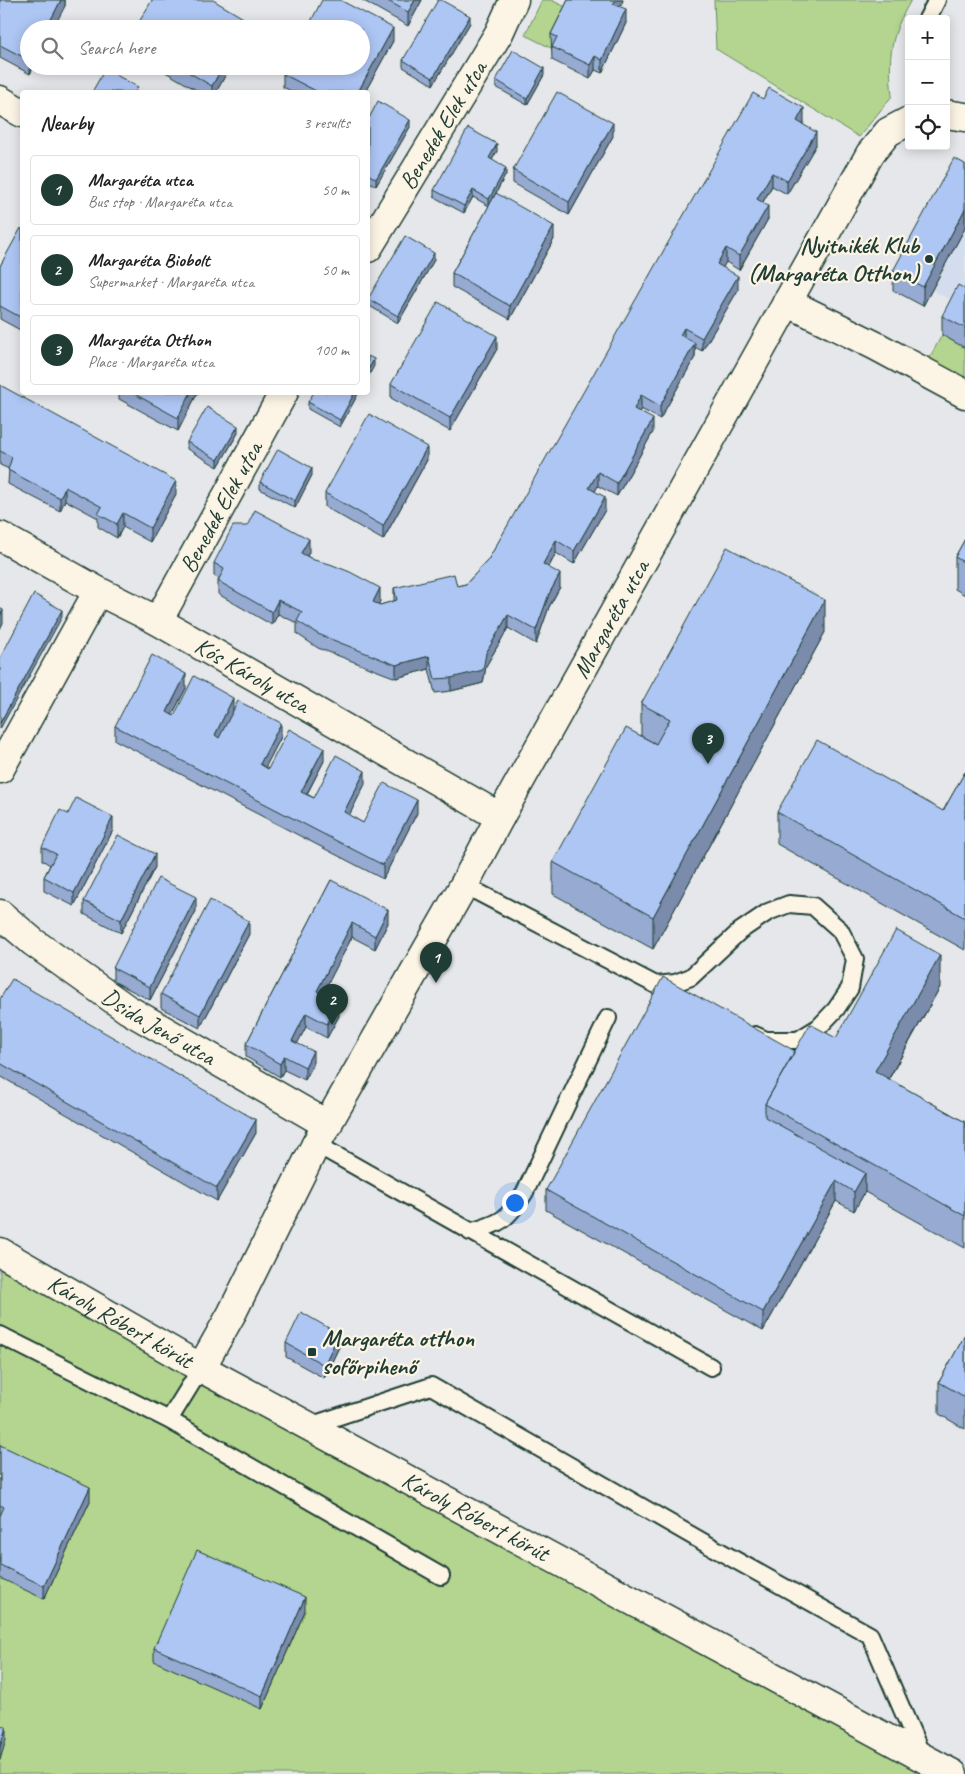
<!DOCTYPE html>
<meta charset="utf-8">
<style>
body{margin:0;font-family:Caveat,sans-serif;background:#f6f6f6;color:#222}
.controls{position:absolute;right:15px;top:15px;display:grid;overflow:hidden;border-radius:5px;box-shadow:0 2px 12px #0003}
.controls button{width:45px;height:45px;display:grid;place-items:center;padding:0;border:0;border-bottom:1px solid #e0e0e0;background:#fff;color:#222;font:25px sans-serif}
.you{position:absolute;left:514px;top:1202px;width:18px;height:18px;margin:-12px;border:4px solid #fff;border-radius:50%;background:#1a73e8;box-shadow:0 0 0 8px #1a73e833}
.badge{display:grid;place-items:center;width:32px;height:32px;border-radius:50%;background:#1f3d34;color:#fff;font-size:16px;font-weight:700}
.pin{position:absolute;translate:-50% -41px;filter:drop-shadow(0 1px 2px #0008)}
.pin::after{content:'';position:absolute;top:26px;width:18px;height:15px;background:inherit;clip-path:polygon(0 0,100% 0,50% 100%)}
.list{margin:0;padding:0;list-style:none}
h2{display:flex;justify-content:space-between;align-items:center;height:65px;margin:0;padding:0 20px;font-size:21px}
h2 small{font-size:16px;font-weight:400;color:#767676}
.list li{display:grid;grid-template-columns:32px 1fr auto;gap:15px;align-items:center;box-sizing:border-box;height:70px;margin:0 10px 10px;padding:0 10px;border:1px solid #e0e0e0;border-radius:5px}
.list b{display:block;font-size:19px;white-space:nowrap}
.list p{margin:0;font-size:16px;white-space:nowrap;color:#767676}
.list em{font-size:16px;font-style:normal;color:#767676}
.icon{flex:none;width:28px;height:28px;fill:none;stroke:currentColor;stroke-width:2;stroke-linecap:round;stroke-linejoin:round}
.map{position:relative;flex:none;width:965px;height:1774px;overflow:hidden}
.search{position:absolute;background:#fff;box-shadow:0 2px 12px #0003;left:20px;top:20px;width:350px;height:55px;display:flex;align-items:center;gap:12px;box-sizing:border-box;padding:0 18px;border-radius:28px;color:#767676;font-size:19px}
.panel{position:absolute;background:#fff;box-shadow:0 2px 12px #0003;left:20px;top:90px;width:350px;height:305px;border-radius:5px}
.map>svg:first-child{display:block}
.built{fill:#d4dded}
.green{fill:#b3d58f;stroke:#698962}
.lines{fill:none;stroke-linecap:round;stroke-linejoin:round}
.service-casing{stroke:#1f3d34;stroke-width:20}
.minor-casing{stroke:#1f3d34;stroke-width:31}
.tertiary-casing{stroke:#1f3d34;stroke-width:31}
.service{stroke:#fcf5e5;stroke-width:16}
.minor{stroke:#fcf5e5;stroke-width:28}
.tertiary{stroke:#fcf5e5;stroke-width:28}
.wall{fill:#96aad2;stroke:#1f3d34}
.shaded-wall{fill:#7a8bab;stroke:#1f3d34}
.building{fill:#aec6f4;stroke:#1f3d34}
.poi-dot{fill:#1f3d34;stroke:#fcf5e5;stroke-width:2}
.labels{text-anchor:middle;stroke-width:4.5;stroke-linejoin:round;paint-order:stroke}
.street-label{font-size:24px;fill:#1f3d34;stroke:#fcf5e5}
.poi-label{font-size:24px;font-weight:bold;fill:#1f3d34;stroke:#fcf5e5;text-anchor:end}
</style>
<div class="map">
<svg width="965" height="1774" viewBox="0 0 965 1774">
<rect width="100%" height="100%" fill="#e5e7ea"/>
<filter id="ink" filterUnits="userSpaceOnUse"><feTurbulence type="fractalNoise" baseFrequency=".02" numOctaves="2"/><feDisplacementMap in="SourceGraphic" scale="10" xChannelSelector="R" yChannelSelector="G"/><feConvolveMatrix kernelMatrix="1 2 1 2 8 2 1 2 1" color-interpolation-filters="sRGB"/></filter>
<g filter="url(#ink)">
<path class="built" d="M965,228V308L932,290Z"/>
<path class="green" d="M542,0H551L570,9L551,48L525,35Z
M714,0H911C890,36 888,56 892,96L859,137L716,49Z
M942,335L965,347V387L925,366Z
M0,1252L953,1774H0Z"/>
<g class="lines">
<defs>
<path id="service" d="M927,19L937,0
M464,885L677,996
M656,985L675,983L691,977L740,931L768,912L789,904L813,906L840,930L855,959L850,988L836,1009L819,1027L798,1040H766L755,1035
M316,1144L711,1367
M470,1232C502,1223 507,1220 525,1192L608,1018
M0,1335L169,1420
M201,1368L169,1420L441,1576
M309,1426L431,1386L703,1542L870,1635L923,1758"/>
<g id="minor">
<path d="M0,100L22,113"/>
<path d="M946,114L965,117"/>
<path id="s1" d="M368,248L499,33L514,0"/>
<path d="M787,302L876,346L965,394"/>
<path id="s2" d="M0,536L98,591L158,621L500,817"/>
<path id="s3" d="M158,621L284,392"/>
<path d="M0,769L98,591"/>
<path id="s4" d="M0,914L33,942L127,1009L328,1125"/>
<path id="s5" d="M201,1368L232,1313L316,1144L464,885L500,817L870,154L888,132L909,121"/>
</g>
<g id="tertiary">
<path id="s6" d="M0,1252L201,1368L953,1774"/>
</g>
</defs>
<use href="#service" class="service-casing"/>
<use href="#minor" class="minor-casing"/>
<use href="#tertiary" class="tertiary-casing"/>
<use href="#service" class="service"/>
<use href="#minor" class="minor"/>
<use href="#tertiary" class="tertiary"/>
</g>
<path class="wall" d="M0,0H65V6L29,29V66H34L30,74L0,58Z
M362,0H422L408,26Z
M568,0H623L620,7L626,23L602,73L595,70L590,79L552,60L551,34Z
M470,23L433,85L403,67V60Z
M393,41L365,92H293L283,87V74Z
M155,66H231L216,92H200Z
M544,75L527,105L496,87V80Z
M763,99L804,122L802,125L816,145L787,194L772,186L763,202L768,219L739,270L726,262L722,268L738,290L702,351L695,347V357L660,419L641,409L640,412L653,432L617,496L598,486L595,491L605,510L574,564L556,553L549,567L560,587L549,607L536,644L508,628L486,666L483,683L451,691L435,693L429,669L396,678L318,648L297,634V623L278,614L272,625L218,594V581L219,579L214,576V563L309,552L307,556L380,601L378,605H380L394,601V588L457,586L466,584L488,560Z
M368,120L410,127L376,186L368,181Z
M613,136L569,215L513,183V170Z
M497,151L492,160L506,174L496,193L554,239L510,319L452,287V273L489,206L473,197L464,213L434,197V190Z
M965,164V228L923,306L893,290V271Z
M22,229V331L0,319V266Z
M434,260L398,323L368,305V299Z
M965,289V348L942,335V316Z
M497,349L450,431L391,398V384Z
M0,385L176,494L150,542L123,527L117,538L98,527V518L65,500L60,511L8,484L9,469L0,465Z
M119,392H198L178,431L119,399Z
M253,392H260L259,396Z
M359,392L340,427L308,409V402Z
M238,433L218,467L187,449V442Z
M427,460L383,540L325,507V493Z
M312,475L295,508L260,489V482Z
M965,539V595L955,589V557Z
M825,632L653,949L553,894V862L656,744L641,736V704Z
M186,688L172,715L174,716L233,712L281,737L265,767L268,769L324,761L307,794L314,798L365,784L349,815L363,823L417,813L383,879L115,740V726Z
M965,772V950L777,844V812L943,811Z
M68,814L113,830L74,906L44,891V877L50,865L42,860V847Z
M155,867L121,933L84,914V901Z
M331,880L388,923L375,949L352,937L322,994L339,1016L327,1038L306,1027L297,1043L313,1065L305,1080L284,1070L280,1077L246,1057V1044Z
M196,911L150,1000L113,981V968Z
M249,934L200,1028L161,1008V994Z
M940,987L889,1079L965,1122V1248L865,1192L854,1211L836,1201L763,1331L546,1210V1190L795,1051L836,1038Z
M0,999L256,1133L217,1201L0,1076Z
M965,1335V1429L939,1414V1382Z
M286,1343L339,1347L324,1378L286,1357Z
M0,1445L90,1501L44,1599L0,1578Z
M305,1611L262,1709L154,1661V1648Z"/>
<path class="shaded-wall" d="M61,0H65V6L53,29H46Z
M415,0H422L408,26V12Z
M616,0H623L622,3L613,18V4Z
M626,9V23L602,73V60Z
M470,16V23L433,85V78Z
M250,22V29H245Z
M393,28V41L365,92H358Z
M595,56V70L590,79V65Z
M30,66H34L30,74Z
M223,66H231L216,92H212V86Z
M544,68V75L527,105V99Z
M804,108V122L797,135V121Z
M410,120V127L376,186V179Z
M613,123V136L569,215V202Z
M816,132V145L787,194V181Z
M497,144V151L489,165V158Z
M506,168V174L489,206V199Z
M772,173V186L757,212V199Z
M473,190V197L464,213V206Z
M768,206V219L739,270V256Z
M965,209V228L923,306V287Z
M554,226V239L510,319V306Z
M726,248V262L717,278V264Z
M434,253V260L398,323V316Z
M738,276V290L702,351V338Z
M684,328V341L680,335Z
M497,336V349L450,431V418Z
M695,343V357L660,419V406Z
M374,359V366L368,377V370Z
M191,392H198L178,431V418Z
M355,392H359L340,427V420Z
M641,395V409L634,422V409Z
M653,419V432L617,496V483Z
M238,426V433L218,467V460Z
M427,447V460L383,540V526Z
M312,468V475L295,508V501Z
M598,472V486L589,501V488Z
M176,481V494L150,542V528Z
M65,487V500L60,511V498Z
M605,497V510L574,564V551Z
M123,513V527L117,538V524Z
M309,539V552L301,567V553Z
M556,540V553L543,577V564Z
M560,574V587L549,607L536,644V630L549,594Z
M380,588V601L373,616V602Z
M278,600V614L272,625V612Z
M825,600V632L653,949V917Z
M3,610V623L0,629V616Z
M62,610V617L0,729V723Z
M508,615V628L486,666L483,683L451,691V678L486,653Z
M429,656V669L396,678V665Z
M186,674V688L167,725V712Z
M233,698V712L215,749V735Z
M281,723V737L260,778V764Z
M324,748V761L301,805V792Z
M365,771V784L344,826V812Z
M417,800V813L383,879V865Z
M113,817V830L74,906V893Z
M155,854V867L121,933V920Z
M196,897V911L150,1000V987Z
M388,910V923L375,949V936Z
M249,921V934L200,1028V1015Z
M352,923V937L317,1005V991Z
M940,955V987L875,1103V1071Z
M339,1003V1016L327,1038V1024Z
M306,1013V1027L292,1054V1041Z
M313,1051V1065L305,1080V1067Z
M284,1056V1070L280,1077V1064Z
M256,1120V1133L217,1201V1188Z
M865,1173V1192L854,1211V1192Z
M836,1181V1201L763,1331V1312Z
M339,1334V1347L324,1378V1365Z
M90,1487V1501L44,1599V1586Z
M305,1597V1611L262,1709V1696Z
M6,1727V1740L0,1760V1747Z"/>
<path class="building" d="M0,0H61L46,29H29V60L0,45Z
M152,0H213L250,22L245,29H135Z
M322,0H340L393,28L358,92H318L283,74L287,66H361V29H307Z
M386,0H415L408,12Z
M438,0H441L470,16L433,78L403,60Z
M568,0H616L613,4L626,9L602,60L595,56L590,65L552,47L557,37L551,34Z
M513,50L544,68L527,99L496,80Z
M178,66H223L212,86Z
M105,69L138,87L135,92H92Z
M769,88L804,108L797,121L816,132L787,181L772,173L757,199L768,206L739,256L726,248L717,264L738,276L702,338L684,328L680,335L695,343L660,406L641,395L634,409L653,419L617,483L598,472L589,488L605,497L574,551L556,540L543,564L560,574L549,594L536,630L508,615L486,653L483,670L451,678L435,679L429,656L396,665L318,634L297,621L302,612L278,600L272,612L218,581L224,569L214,563L233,526H247L255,510L309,539L301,553L314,560L330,564L350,572L380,588L373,602L380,605L397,600L394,588L454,574L457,586L466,584L488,560L753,93L763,99Z
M557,92L613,123L569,202L513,170Z
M378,101L410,120L376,179L368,174V120Z
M468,128L497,144L489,158L506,168L489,199L473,190L464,206L434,190Z
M954,158L965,164V209L923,287L893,271Z
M496,193L554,226L510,306L452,273Z
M21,228L22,229V318L0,306V266Z
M405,236L434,253L398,316L368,299Z
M958,285L965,289V328L942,316Z
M438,302L497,336L450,418L391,384Z
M368,356L374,359L368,370Z
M0,385L176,481L150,528L123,513L117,524L98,514L102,507L65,487L60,498L8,470L12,457L0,451Z
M131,392H191L178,418Z
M314,392H355L340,420L308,402Z
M207,407L238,426L218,460L187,442Z
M369,414L427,447L383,526L325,493Z
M278,449L312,468L295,501L260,482Z
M965,539V563L955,557Z
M727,547L825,600L653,917L553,862L626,728L656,744L670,719L641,704Z
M34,594L62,610L0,723V658Z
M0,608L3,610L0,616Z
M152,655L186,674L167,712L174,716L194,676L233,698L215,735L219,738L238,701L281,723L260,764L268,769L289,729L324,748L301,792L314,798L336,755L365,771L344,812L363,823L384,783L417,800L383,865L115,726Z
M817,740L943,811L965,772V918L777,812Z
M76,798L113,817L74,893L44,877L56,854L42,847L60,810L68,814Z
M118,835L155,854L121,920L84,901Z
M158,878L196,897L150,987L113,968Z
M331,880L388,910L375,936L352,923L317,991L339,1003L327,1024L306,1013L292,1041L313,1051L305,1067L284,1056L280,1064L246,1044Z
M210,900L249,921L200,1015L161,994Z
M896,930L940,955L875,1071L965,1122V1216L765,1104L810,1024L836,1038Z
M663,977L795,1051L765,1104V1117L865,1173L854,1192L836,1181L763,1312L546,1190Z
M12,979L256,1120L217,1188L0,1063V999Z
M301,1312L339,1334L324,1365L286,1343Z
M965,1335V1397L939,1382Z
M0,1445L90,1487L44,1586L0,1565V1516L4,1507L0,1505Z
M197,1550L305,1597L262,1696L154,1648Z
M0,1725L6,1727L0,1747Z"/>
</g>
<g class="poi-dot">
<circle cx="929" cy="259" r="5"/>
<rect x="307" y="1347" width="10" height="10" rx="2.5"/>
</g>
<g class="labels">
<g class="street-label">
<text dy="8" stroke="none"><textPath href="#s1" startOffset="144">Benedek Elek utca</textPath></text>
<text dy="8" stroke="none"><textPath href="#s3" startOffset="130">Benedek Elek utca</textPath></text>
<text dy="8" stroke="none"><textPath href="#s5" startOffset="854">Margaréta utca</textPath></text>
<text dy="8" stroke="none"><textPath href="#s2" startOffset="288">Kós Károly utca</textPath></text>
<text dy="8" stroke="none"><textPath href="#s4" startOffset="195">Dsida Jenő utca</textPath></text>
<text dy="8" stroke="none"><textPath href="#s6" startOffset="139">Károly Róbert körút</textPath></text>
<text dy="8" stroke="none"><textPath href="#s6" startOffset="544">Károly Róbert körút</textPath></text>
</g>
<g class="poi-label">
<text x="919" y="253">Nyitnikék Klub<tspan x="919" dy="28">(Margaréta Otthon)</tspan></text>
<text x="322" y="1346" text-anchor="start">Margaréta otthon<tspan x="322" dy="28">sofőrpihenő</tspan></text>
</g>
</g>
</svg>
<div class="controls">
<button>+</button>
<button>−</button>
<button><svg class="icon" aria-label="locate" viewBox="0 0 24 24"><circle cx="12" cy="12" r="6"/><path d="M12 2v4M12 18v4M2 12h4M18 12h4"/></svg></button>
</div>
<div class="you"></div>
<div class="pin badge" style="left:436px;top:983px">1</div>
<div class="pin badge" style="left:332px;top:1025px">2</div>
<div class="pin badge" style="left:708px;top:764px">3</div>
<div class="search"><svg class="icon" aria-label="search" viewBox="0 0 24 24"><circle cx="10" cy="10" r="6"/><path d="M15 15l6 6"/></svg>Search here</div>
<section class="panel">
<h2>Nearby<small>3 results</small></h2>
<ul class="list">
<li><span class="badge">1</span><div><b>Margaréta utca</b><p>Bus stop · Margaréta utca</p></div><em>50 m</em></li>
<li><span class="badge">2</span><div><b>Margaréta Biobolt</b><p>Supermarket · Margaréta utca</p></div><em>50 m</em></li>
<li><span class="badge">3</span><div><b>Margaréta Otthon</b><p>Place · Margaréta utca</p></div><em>100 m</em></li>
</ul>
</section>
</div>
